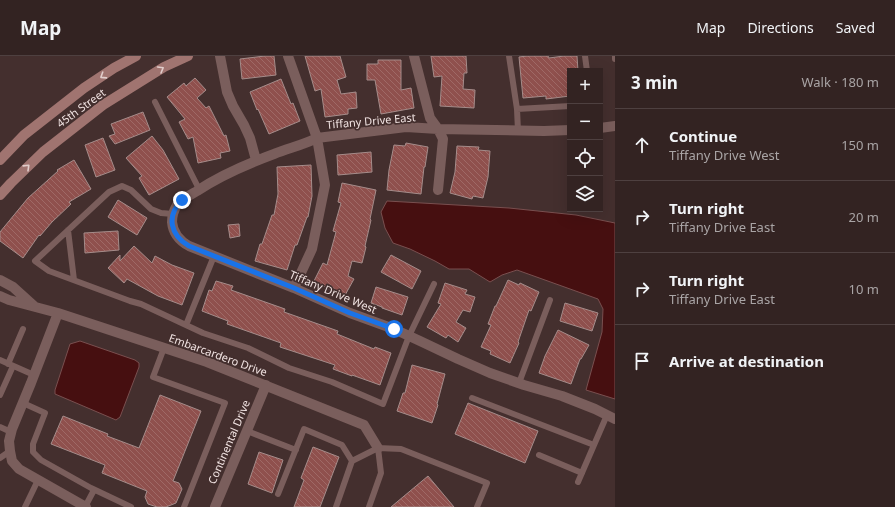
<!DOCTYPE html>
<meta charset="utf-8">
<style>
body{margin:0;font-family:"Noto Sans",sans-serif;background:#3b2b2a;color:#f1f3f6}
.controls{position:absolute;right:12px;top:12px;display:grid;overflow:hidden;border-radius:0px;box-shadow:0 4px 16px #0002}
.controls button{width:36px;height:36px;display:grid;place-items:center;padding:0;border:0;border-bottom:1px solid #4e4040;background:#332322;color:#f1f3f6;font:20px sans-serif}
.stop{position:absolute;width:12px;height:12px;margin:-9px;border:3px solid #1a73e8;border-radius:50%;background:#fff}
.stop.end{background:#1a73e8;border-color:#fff;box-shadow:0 1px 4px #0008}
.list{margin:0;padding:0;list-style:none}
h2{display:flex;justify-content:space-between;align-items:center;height:52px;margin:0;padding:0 16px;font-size:17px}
h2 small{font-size:13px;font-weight:400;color:#a9a4a5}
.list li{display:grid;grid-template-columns:26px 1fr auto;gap:12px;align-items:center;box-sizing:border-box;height:72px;padding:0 16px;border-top:1px solid #4e4040}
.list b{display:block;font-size:15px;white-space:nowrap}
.list p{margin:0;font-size:13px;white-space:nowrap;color:#a9a4a5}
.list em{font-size:13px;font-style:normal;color:#a9a4a5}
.icon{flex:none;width:22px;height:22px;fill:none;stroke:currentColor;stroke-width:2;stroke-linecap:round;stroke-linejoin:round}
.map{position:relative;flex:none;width:615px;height:451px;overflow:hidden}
header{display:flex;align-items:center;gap:24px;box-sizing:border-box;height:56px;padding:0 20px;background:#332322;border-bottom:1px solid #4e4040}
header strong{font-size:19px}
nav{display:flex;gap:22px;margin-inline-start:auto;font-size:14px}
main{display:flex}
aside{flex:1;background:#332322}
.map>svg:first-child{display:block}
.water{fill:#460f10;stroke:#794f4f}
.building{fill:url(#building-back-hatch);stroke:#a58c8a}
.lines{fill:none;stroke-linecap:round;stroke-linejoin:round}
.lane{stroke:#7a5e5c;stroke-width:6}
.street{stroke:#7a5e5c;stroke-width:10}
.secondary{stroke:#a07470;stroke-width:10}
.oneway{stroke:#e1cdcb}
.route{stroke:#1a73e8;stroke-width:5}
.labels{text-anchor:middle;stroke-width:3.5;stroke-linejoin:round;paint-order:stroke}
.street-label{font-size:11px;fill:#f1e3e2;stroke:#442f2e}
</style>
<header>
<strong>Map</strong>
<nav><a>Map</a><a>Directions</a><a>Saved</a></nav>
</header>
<main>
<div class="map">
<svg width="615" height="451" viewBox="0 0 615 451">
<defs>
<pattern id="building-back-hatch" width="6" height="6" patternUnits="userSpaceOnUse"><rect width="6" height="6" fill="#8f504d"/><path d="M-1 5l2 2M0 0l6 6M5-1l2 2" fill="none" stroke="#9f6966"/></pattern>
</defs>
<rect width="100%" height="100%" fill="#442f2e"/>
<path class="water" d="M387,145L509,152L576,159L615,167V343L586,334L602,276L603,253L598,243L517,214L502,219L490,226L469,213H449L435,205L410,193L393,187L385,172L381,156Z
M80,285L135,304L139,307V311L120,361L116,364L55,338V334L70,288Z"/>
<path class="building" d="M265,0H274L276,19L242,23L240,3Z
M305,0H340L346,21L337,24L341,38L356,36L357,52L348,53V58L325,61L321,33L315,35Z
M431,0H466L467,17H464L463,33L475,34L474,52L440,50L442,20L434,21Z
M527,0H548L549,2L564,0H577L578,15H570V40L546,43V40L523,42L519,1Z
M378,4H401V34L411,32L414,52L381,58L375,24H367V8H378Z
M195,22L206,34L197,42L206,52L209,50L224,80L226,79L230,95L220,97L221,102L198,107L193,81L188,83L179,66L185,63L167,41L184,27L186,30Z
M281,23L291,48L293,47L300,65L269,78L258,53L257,54L250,36Z
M143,56L150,74L115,88L109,80L115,78L111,68Z
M152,80L163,94L179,123L149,139L139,122L142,120L126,102Z
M103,82L115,114L96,121L85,89Z
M406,87L428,91L425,111H424L421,138L387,134L389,114L394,89L405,90Z
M457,90L479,91L478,94L490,95L488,121L483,142L473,140L472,143L450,137L455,116Z
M371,96L372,116L338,119L337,99Z
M74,104L91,133L69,146L71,148L52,166L40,180L39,179L23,202L0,185V176L28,142L58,115L57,114Z
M311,109L312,140L308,161H307L297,189H295L287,214L255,205L260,188H262L272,159H274L278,138L277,111Z
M342,127L376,134L370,163L371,164L365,190L366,191L362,207L352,205L348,220L354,223L344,241L314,225L323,207L327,209L336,176L333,175L341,147L338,146Z
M118,144L147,162L137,179L108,161Z
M239,168L240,180L230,182L228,169Z
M118,175L119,194L85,197L84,177Z
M134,190L152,207L155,200L172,209L194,217L182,249L158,240L127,223L124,227L108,212L120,199V205Z
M391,199L421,215L412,233L381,216Z
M508,224L519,229L520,227L539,236L531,255L529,254L518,286L519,287L510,307L490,298L491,295L481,291L491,269L488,268L495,250H496Z
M216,225L233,230L231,234L285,253L284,256L338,275L337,278L374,293L375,291L391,297L380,329L352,319V320L333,313L335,309L280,291L281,287L227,268L228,265L202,255L209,234L212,235Z
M445,227L467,234L465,238L475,241L470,256L463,254L456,266L466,272L458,286L448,279L446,282L427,271L441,248L438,247Z
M376,231L408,241L402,259L382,252V251L371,247Z
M565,247L598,257L592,275L560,265Z
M558,274L589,289L581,303H580L571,328L539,317L545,300Z
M412,309L445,318L437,348L438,349L432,367L397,355L403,337H405Z
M160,339L201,355L173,425L179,427L182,433L176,447L166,451H157L148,448L145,441L147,435L102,417L105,409L51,388L63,360L108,378L107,380L139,392Z
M468,347L538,375L525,407L455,378Z
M313,391L339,401L320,451H294L304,424L301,422Z
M259,396L283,404L272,437L248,428Z
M428,420L454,451H391Z"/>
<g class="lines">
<path class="lane" d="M509,0L517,53L570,50
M585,0L587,15
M615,0V3
M155,46L199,133
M517,53L518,75
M173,158L161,157L151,153L131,134L122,130L109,136L35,205L49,215L130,245L141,248L203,277L248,292L289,312L332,326L383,348L409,280L434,228
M68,174L74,224
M186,269L214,200
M164,292L153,321L225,347L184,451
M0,304L34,319
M8,308L23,273
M519,327L550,244
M0,339L13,310
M472,342L594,389L607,359
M23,347L45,357L33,388V396L41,404L91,432L131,451
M0,371L11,376
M247,375L296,394
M539,399L582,417
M0,402L10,395
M578,426L594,389
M278,438L304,373L342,389L352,405
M25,451L38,424
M85,451L94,434
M336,451L352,405L378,392
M369,451L381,417L378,392L401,393L487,427L477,451"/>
<path class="street" d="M220,0L227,36L233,50L244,69L250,82L256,104
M288,0L317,82L325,129L312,193L294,232
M414,0L430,62L438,73L443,83L438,134
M600,72L615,70
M570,74L544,75L438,73L406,71L317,82C303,89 289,92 274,98C247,108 221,119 197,135C190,139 182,143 177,149C174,154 172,160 172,166C173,178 180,185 189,190L294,232L350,257L394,273L420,285L458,303L490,317L524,329L562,340L595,353L615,363
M0,224L13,231L34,250
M0,240L9,244L58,257L207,306L364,369L378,392
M58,257L31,327L12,373L9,385L10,395L12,405L19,413L86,451
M215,451L266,329"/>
<path class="secondary" d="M0,104L24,79L84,32L114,12L136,0
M0,139L11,127L43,96L103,49L164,11L188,0"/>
</g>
<defs><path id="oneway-chevron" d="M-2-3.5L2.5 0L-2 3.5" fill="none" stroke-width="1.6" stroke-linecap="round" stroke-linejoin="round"/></defs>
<g class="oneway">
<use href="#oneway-chevron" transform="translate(161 13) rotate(-30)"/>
<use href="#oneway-chevron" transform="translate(103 20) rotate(147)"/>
<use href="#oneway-chevron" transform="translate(27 111) rotate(-44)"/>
</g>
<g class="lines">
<path class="route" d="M182,144C166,160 170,179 189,190L294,232L350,257L394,273"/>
</g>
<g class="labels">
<g class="street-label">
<text transform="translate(81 52) rotate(-36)" y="4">45th Street</text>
<text transform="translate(371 65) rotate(-5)" y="4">Tiffany Drive East</text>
<text transform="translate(333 236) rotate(23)" y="4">Tiffany Drive West</text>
<text transform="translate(218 299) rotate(20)" y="4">Embarcardero Drive</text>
<text transform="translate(229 386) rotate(-67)" y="4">Continental Drive</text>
</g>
</g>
</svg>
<div class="controls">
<button>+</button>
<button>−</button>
<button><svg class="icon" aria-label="locate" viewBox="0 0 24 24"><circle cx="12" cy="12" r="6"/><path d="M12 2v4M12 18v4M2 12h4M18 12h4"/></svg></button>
<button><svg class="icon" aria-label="layers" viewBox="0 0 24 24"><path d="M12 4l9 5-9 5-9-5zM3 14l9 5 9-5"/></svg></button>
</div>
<div class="stop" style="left:394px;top:273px"></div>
<div class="stop end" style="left:182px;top:144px"></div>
</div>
<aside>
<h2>3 min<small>Walk · 180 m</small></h2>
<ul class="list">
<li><svg class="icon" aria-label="ahead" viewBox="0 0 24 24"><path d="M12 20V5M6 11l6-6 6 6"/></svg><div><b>Continue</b><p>Tiffany Drive West</p></div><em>150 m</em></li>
<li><svg class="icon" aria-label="right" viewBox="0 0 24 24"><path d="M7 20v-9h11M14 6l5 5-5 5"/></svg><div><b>Turn right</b><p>Tiffany Drive East</p></div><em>20 m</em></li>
<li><svg class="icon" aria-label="right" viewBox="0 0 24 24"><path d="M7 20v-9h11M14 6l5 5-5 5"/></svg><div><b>Turn right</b><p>Tiffany Drive East</p></div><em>10 m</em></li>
<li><svg class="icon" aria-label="arrive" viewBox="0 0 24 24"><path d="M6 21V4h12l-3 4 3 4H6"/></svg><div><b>Arrive at destination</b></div></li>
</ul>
</aside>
</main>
